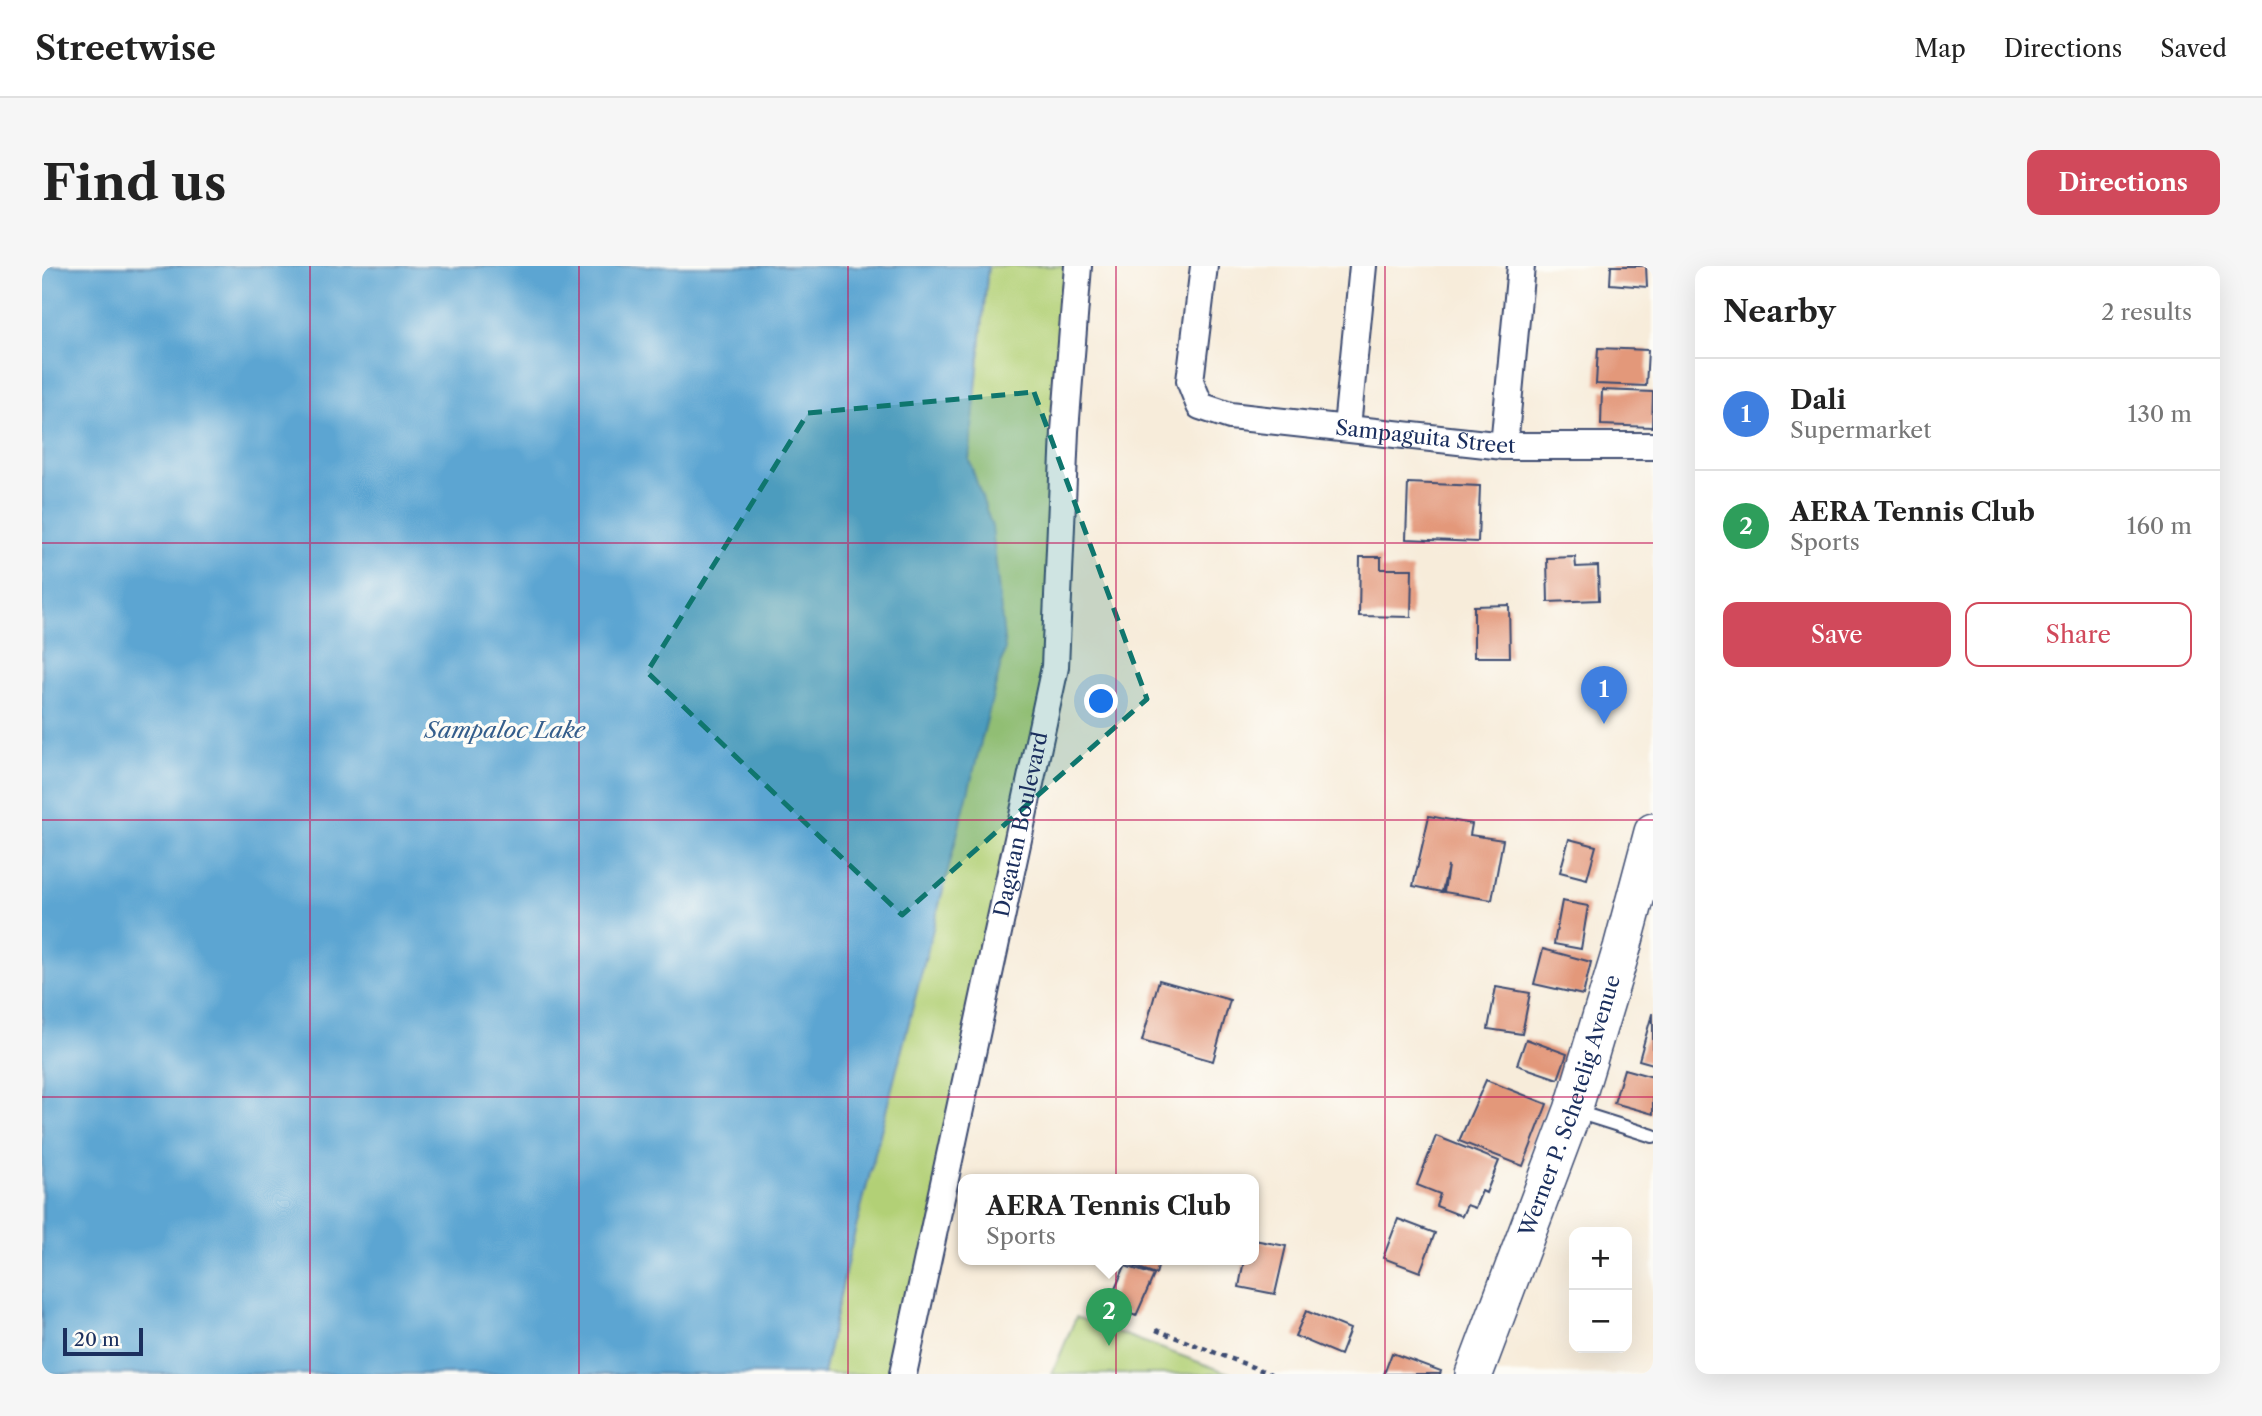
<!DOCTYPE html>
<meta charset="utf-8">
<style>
body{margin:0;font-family:"Libre Caslon Text",serif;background:#f6f6f6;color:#222}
.controls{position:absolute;right:21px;bottom:21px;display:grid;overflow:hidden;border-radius:14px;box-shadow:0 7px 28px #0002}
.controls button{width:63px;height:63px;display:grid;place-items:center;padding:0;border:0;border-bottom:2px solid #e0e0e0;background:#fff;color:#222;font:35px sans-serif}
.scale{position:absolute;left:21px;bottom:18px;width:80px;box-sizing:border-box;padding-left:7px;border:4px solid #1b2f5e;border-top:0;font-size:19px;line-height:24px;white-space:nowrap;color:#1b2f5e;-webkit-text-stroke:5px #fdfcf7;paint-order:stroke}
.you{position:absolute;left:1060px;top:436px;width:24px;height:24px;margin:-18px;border:5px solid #fff;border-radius:50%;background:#1a73e8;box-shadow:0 0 0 10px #1a73e833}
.badge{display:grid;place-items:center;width:46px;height:46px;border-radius:50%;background:#d1495b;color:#fff;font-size:23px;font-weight:700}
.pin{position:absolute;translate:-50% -58px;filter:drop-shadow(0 2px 4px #0008)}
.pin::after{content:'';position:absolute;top:37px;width:24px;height:21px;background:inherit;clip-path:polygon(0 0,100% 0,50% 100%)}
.popup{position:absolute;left:916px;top:908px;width:301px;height:91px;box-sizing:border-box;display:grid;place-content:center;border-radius:14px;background:#fff;filter:drop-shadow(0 2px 5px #0005);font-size:23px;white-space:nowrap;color:#767676}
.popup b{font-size:26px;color:#222}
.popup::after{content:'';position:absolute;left:50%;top:100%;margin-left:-14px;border:14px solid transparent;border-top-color:#fff}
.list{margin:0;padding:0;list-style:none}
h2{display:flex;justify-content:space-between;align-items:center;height:91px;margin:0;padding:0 28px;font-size:30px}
h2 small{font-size:23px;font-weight:400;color:#767676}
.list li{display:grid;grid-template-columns:46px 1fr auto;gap:21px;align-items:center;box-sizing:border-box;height:112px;padding:0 28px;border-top:2px solid #e0e0e0}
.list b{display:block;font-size:26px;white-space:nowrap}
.list p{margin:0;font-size:23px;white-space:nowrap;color:#767676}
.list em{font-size:23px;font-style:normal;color:#767676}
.actions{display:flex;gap:14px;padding:21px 28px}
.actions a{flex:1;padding:16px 0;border:2px solid #d1495b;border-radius:14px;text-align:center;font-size:24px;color:#d1495b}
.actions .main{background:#d1495b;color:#fff}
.map{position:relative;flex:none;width:1611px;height:1108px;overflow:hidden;border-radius:14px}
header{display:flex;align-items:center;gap:42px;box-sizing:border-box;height:98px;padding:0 35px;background:#fff;border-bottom:2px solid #e0e0e0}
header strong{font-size:33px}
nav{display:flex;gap:38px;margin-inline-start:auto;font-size:24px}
.intro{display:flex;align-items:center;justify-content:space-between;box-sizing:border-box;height:168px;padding:0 42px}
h1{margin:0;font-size:49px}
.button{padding:18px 32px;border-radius:14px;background:#d1495b;color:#fff;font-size:24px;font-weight:700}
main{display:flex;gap:42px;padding:0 42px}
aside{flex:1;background:#fff;border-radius:14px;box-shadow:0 7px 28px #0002}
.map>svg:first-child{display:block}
.green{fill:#b2d076;stroke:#66806a;stroke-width:2}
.water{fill:#5ba5d2;stroke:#3b6a98;stroke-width:2}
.building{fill:#e3987a}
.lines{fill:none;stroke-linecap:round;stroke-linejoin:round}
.service-casing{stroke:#3c4b71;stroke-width:16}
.minor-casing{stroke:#3c4b71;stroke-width:30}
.secondary-casing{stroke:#3c4b71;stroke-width:40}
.path{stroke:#3c4b71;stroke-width:4.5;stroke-dasharray:5 5;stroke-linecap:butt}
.service{stroke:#fff;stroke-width:12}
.minor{stroke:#fff;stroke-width:26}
.secondary{stroke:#fff;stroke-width:37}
.marked{fill:#0f766e;fill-opacity:0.2;stroke:#0f766e;stroke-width:5;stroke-dasharray:14 9;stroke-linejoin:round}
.grid{fill:none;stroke:#c2185b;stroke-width:2;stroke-opacity:0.55}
.labels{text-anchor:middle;stroke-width:7;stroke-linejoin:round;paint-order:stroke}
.street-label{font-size:21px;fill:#1b2f5e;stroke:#fdfcf7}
.water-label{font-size:23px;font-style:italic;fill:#355e8c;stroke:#fdfcf7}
</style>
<header>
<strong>Streetwise</strong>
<nav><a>Map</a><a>Directions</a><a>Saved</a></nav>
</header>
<div class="intro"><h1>Find us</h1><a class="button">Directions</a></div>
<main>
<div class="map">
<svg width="1611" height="1108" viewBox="0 0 1611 1108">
<rect width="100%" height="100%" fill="#fdfcf7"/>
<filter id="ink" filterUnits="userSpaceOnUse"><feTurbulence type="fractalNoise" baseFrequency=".0143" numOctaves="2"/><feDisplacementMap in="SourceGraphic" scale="14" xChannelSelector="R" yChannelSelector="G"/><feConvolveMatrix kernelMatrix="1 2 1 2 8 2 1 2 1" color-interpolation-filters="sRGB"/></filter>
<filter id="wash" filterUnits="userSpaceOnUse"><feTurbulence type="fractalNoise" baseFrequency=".00686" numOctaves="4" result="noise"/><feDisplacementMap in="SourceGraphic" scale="28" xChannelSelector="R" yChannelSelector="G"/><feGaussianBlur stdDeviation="1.57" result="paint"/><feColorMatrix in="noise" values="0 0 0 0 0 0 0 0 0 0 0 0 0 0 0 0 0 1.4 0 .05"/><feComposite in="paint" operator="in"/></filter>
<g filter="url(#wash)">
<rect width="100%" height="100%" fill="#f7ecda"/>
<path class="green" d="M946,0H1036L1013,401L861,1108H781L806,993L950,261L927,194Z
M1034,1051L1189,1108H1010Z"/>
<path class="water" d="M0,0H946L927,194L950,261L963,383L806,993L781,1108H0Z"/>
<g id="blocks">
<path class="building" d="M1569,0H1604L1605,21L1568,18Z
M1556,82L1606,84L1604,120L1554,118Z
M1560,124L1611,126L1610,161L1559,159Z
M1366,217L1438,220L1436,276L1364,273Z
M1318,291H1339V303H1370L1369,351L1317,350Z
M1533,291L1534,301L1556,300L1557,334L1506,336L1505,292Z
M1467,339L1468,391H1432V340Z
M1387,550L1430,558L1428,569L1461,574L1450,634L1402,626L1406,600L1400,626L1371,620Z
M1527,573L1554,580L1545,613L1518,606Z
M1520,635L1546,640L1539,683L1512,678Z
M1501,683L1549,696L1541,729L1492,718Z
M1117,714L1188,734L1171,795L1100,775Z
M1454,721L1488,727L1480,768L1446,763Z
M1610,748H1611V798L1597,794Z
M1484,773L1525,788L1516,813L1475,799Z
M1582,803L1611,811V848L1572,837Z
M1444,814L1505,838L1481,900L1417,875Z
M1394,870L1457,895L1444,927L1440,925L1433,942L1425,939L1420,950L1394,940L1398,928L1375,919Z
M1356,953L1393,967L1378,1006L1341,992Z
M1212,974L1244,980L1233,1028L1197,1021L1202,994H1212Z
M1087,994H1118L1114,1008L1085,998Z
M1083,1000L1112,1009L1094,1050L1066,1039Z
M1264,1045L1308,1063L1298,1089L1253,1070Z
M1350,1087L1399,1105L1398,1108H1342Z"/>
</g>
</g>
<g filter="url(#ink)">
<use href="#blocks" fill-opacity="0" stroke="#3c4b71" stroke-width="2"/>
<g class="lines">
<defs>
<path id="service" d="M1535,846L1611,870"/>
<g id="minor">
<path id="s1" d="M1162,0L1148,115L1158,140L1188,150L1462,180H1611"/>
<path d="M1305,161L1321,0"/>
<path d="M1462,180L1479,0"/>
<path id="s2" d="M861,1108L1013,401L1023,165L1036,0"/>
</g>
<g id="secondary">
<path id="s3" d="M1432,1108L1531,844L1580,682L1611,566"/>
</g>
</defs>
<use href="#service" class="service-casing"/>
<use href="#minor" class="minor-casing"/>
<use href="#secondary" class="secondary-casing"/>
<path class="path" d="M1114,1064L1229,1108"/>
<use href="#service" class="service"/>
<use href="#minor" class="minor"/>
<use href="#secondary" class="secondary"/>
</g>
</g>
<path class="marked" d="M992,126L1105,433L860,649L605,406L766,147Z"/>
<path class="grid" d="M268,0V1108M537,0V1108M806,0V1108M1074,0V1108M1343,0V1108M0,277H1611M0,554H1611M0,831H1611"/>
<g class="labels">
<g class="street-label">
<text dy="7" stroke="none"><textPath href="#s1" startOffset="371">Sampaguita Street</textPath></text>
<text dy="7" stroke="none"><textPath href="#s2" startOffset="562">Dagatan Boulevard</textPath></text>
<text dy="7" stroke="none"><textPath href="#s3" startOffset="285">Werner P. Schetelig Avenue</textPath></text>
</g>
<g class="water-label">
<text x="463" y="472">Sampaloc Lake</text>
</g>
</g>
</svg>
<div class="controls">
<button>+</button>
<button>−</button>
</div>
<div class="scale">20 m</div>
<div class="you"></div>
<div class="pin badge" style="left:1562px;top:458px;background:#3f7fe0">1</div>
<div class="pin badge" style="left:1067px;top:1080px;background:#2e9e5b">2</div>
<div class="popup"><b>AERA Tennis Club</b>Sports</div>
</div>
<aside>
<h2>Nearby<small>2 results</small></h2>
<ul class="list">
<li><span class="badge" style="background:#3f7fe0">1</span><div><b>Dali</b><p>Supermarket</p></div><em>130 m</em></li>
<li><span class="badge" style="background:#2e9e5b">2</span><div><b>AERA Tennis Club</b><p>Sports</p></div><em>160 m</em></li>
</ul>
<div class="actions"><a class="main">Save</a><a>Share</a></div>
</aside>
</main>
